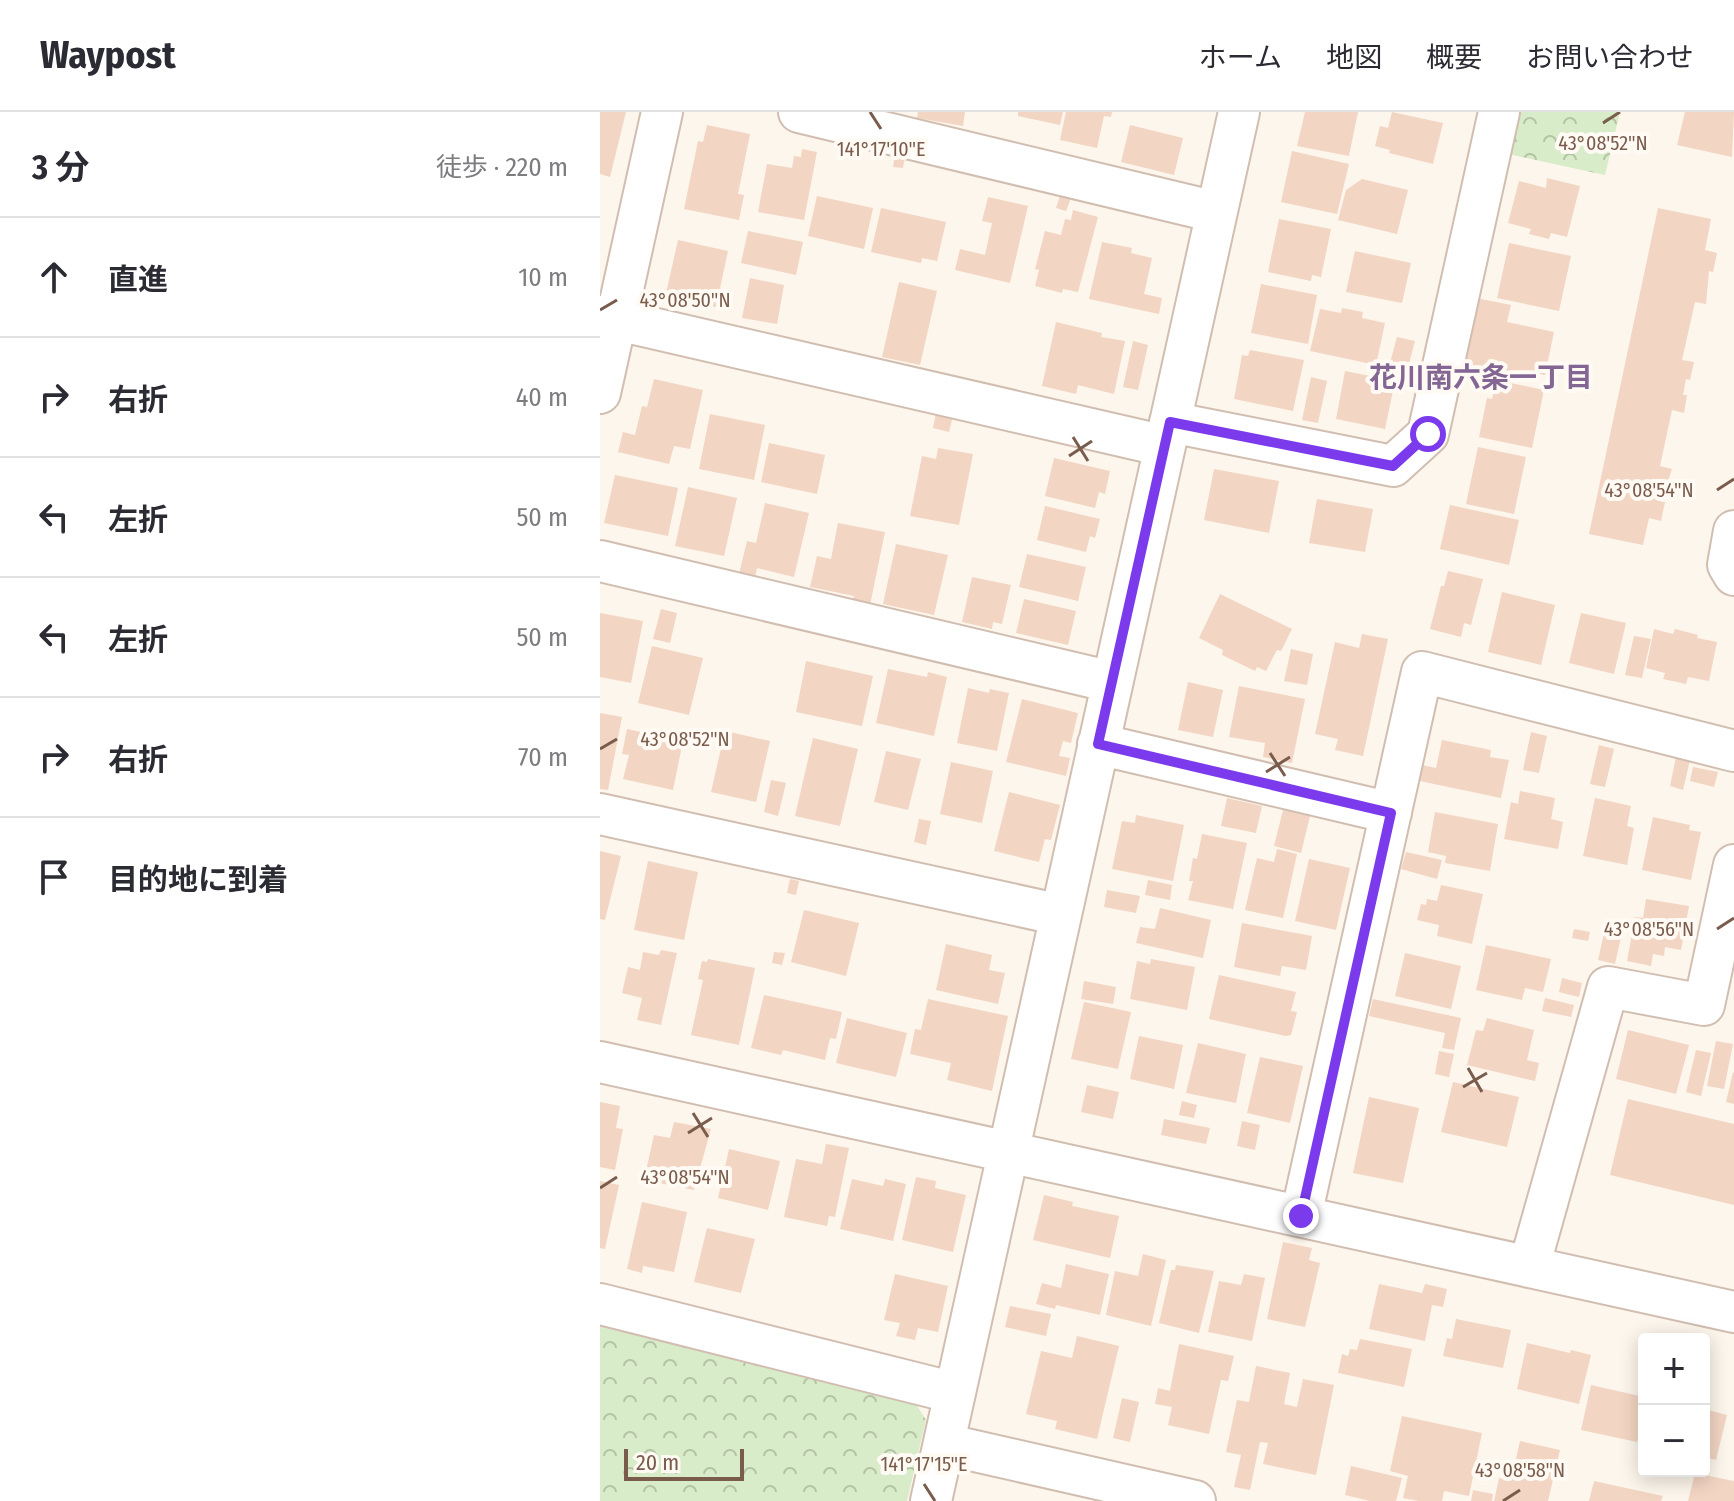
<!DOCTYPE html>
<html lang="ja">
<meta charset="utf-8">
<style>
body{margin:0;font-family:"Fira Sans Condensed","Noto Sans JP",sans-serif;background:#f2f2f3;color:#2b2b33}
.controls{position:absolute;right:24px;bottom:24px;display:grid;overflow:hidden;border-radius:8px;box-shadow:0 4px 20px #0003}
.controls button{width:72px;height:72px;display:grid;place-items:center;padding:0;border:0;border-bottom:2px solid #e1e1e2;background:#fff;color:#2b2b33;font:40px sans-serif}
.scale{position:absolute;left:24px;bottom:20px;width:120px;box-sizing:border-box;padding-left:8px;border:4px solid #7a5c4d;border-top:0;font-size:22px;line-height:28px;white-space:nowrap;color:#7a5c4d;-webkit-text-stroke:6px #fffaf3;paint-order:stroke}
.stop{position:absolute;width:24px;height:24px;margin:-18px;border:6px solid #7c3aed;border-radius:50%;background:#fff}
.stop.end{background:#7c3aed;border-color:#fff;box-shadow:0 2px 8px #0008}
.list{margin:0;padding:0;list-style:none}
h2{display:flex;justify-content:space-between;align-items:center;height:104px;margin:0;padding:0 32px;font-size:34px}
h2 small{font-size:26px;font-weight:400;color:#7c7c81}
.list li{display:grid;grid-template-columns:52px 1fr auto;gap:24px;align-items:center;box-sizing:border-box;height:120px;padding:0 32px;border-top:2px solid #e1e1e2}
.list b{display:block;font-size:30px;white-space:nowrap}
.list em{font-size:26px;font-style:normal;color:#7c7c81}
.icon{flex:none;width:44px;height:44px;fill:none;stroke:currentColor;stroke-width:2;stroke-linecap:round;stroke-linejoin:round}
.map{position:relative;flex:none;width:1134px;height:1389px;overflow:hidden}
header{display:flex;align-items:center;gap:48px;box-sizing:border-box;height:112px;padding:0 40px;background:#fff;border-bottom:2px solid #e1e1e2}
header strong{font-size:38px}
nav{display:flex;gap:44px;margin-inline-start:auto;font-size:28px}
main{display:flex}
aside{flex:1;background:#fff}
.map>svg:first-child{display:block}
.park{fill:url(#park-crowns)}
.building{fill:#f3d5c3}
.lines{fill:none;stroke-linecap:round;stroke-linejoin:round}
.minor-casing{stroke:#d1beb0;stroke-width:44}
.minor{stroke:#fff;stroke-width:40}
.route{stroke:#7c3aed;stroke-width:10}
.ticks{fill:none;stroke:#7a5c4d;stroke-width:3}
.labels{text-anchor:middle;stroke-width:8;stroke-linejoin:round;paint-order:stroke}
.neighbourhood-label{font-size:28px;font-weight:bold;fill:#846695;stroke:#fffaf3}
.ticks-label{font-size:20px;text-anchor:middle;fill:#7a5c4d;stroke:#fffaf3;stroke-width:8;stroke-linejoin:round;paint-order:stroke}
</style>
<header>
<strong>Waypost</strong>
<nav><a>ホーム</a><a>地図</a><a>概要</a><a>お問い合わせ</a></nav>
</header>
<main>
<aside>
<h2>3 分<small>徒歩 · 220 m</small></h2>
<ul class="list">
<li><svg class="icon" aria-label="ahead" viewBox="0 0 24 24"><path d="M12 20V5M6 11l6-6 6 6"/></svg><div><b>直進</b></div><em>10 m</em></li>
<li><svg class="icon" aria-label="right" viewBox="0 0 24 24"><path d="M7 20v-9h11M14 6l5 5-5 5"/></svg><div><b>右折</b></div><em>40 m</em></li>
<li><svg class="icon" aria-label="left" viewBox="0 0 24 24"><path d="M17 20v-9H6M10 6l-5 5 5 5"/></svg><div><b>左折</b></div><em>50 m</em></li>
<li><svg class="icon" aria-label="left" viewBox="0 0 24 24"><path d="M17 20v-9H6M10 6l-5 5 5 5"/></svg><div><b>左折</b></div><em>50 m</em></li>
<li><svg class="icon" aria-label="right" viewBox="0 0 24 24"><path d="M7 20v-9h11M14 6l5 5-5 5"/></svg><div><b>右折</b></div><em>70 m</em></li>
<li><svg class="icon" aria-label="arrive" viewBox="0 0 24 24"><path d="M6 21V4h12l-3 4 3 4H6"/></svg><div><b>目的地に到着</b></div></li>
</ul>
</aside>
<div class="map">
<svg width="1134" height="1389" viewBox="0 0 1134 1389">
<defs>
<pattern id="park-crowns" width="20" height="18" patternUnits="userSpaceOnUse" patternTransform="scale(2)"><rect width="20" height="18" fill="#d8ecc9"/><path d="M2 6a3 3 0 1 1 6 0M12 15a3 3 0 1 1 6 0" fill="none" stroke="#b4c2a5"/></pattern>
</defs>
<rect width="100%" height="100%" fill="#fdf6ec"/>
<path class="park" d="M918,0H1020L1005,63L908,42Z
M0,1215L314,1289L326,1308L307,1389H0Z"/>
<path class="building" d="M0,0H26L10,65L0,62Z
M318,0H365L363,14L317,6Z
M418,0H463L460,13L418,4Z
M466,0H512L511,5L504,4L497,36L460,28Z
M705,0H758L749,44L697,34Z
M792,0L843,11L833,52L789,41L790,38L775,34L780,14L788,16Z
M1085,0H1134L1132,45L1077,33Z
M107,13L150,22L138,82L144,83L139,108L84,97L98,29L103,30Z
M530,13L583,26L574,63L521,50Z
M202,37L217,40L204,108L158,100L167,52L192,56L194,44L201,45Z
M692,39L749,52L737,102L681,90Z
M295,42L305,44L303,56L293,55Z
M947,66L980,74L967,125L951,121L949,127L929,122L931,117L908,111L919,69L946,76Z
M762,67L808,78L797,122L738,108L746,78Z
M460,83L471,86L466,99L456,96Z
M217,84L273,96L264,137L208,124Z
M388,85L428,94L410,171L355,158L360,137L385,143L392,111L382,109Z
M281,96L346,110L337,149L322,146L321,151L271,140Z
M1058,96L1111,107L1105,138L1117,141L1113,160L1109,159L1106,192L1095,190L1082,248L1094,250L1090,268L1086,267L1083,283H1087L1084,301L1072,298L1060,354L1072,357L1061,390H1065L1061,409L1049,406L1043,433L989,422Z
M473,98L498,105L478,180L463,177L462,181L435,174L439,158L435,157L445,119L461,123L465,107L471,108Z
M679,107L731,117L721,165L712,163L711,169L668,160Z
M148,119L203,130L196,163L141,151Z
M78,128L128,139L116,195L98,191L96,196L64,190Z
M502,130L532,136L531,141L552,146L544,182L562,186L559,202L489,187Z
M909,131L971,144L959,199L897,186Z
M755,139L811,151L802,191L746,180Z
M150,166L184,173L177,212L142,206Z
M299,170L337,179L320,253L282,245Z
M661,172L717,183L708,232L651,221Z
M876,186L911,193L907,210L954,220L945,263L920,258L919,263L862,251Z
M742,196L763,200L762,206L785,211L776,253L710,239L720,197L741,201Z
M456,210L502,221L501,225L525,229L514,282L478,273L476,282L442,274Z
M797,225L815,229L806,263L788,258Z
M533,229L548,233L538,278L523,275Z
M650,238L704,248L693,299L634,287L642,243L648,244Z
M745,259L795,269L785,317L736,307Z
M711,265L727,269L718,311L702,308Z
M54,267L103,278L90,337L74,334L69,352L18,340L23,320L35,323L42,294L47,295Z
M896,268L944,278L932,336L879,325L887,286L892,287Z
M337,296L354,299L349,320L333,316Z
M110,302L165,313L154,368L99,357Z
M169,331L225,343L217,382L161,370Z
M878,335L926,345L914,402L866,392Z
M338,336L373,342L359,413L310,404L322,344L336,347Z
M454,346L510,359L505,382L499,380L495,396L445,384Z
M614,357L679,369L669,421L604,408Z
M15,363L78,376L68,424L4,411Z
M88,375L137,386L124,444L75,434Z
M717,387L773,397L765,440L709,431Z
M165,391L209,401L194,465L157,456L155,465L139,462L147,429L156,431Z
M850,393L919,408L909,453L840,437Z
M445,394L500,407L495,426L490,424L486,440L437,428Z
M238,411L285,420L270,493L252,489L254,484L210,475L217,444L231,447Z
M296,432L348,443L334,503L283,492Z
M427,442L486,455L478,489L419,475Z
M848,459L883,467L871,513L864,511L861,525L830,517L841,474H844Z
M372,465L411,473L402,512L393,510L392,517L362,510Z
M902,480L955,493L941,553L888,540Z
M620,482L692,517L681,539L677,538L666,559L657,555L655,559L622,543L623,538L599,526Z
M424,487L476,499L468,533L416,521Z
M61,497L77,501L70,531L53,527Z
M0,501L43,509L31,571L0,565Z
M981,501L1026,511L1014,562L969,551Z
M1054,517L1073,522L1075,517L1098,523L1097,526L1117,530L1109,569L1088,565L1086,572L1063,567L1065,561L1046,556Z
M762,522L788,527L763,644L735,638L738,627L715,622L735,530L759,536Z
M1034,524L1051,527L1042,566L1025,563Z
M52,534L103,546L89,603L38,591Z
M691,537L713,542L707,573L684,569Z
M206,549L273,564L262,614L196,600Z
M288,557L327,565L328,560L347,565L334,624L276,611Z
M588,570L623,578L613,625L578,618Z
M639,574L705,587L692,651L663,645L665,631L629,625Z
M368,576L389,581L390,577L409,581L397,639L357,631Z
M422,587L478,601L471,631L463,629L459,644L470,646L466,664L406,650Z
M0,601L22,605L8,678L0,677Z
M27,617L83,629L73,678L23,667L29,643L22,642Z
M125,619L170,629L156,690L111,680Z
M931,620L947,624L939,661L923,658Z
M213,626L258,637L240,714L195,704Z
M842,628L891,638L890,645L909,648L901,686L815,668L818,652L836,656Z
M999,633L1014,637L1005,675L990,672Z
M286,639L321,647L308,698L274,690Z
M1076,645L1090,648L1083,678L1070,674Z
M351,650L393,659L382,711L340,702Z
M1093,655L1118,660L1114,675L1090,669Z
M171,668L186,671L178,704L164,700Z
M920,679L955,686L951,707L963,710L958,737L904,727L911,690L918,692Z
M409,680L460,693L451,728L445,727L439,750L394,739Z
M627,686L662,694L656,721L621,714Z
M995,686L1031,694L1027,714L1034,716L1027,753L983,744Z
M684,694L711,700L701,741L674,734Z
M835,700L898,712L890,759L845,751L846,744L828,740Z
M536,703L584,713L573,769L512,757L522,709L535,711Z
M1053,705L1090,713L1089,718L1101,720L1091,768L1042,758Z
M319,707L331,709L326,733L314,730Z
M602,722L647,731L633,797L588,788L593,769H589L593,746L597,747Z
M677,737L697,742L683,806L645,798L657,746L674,750Z
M0,739L21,744L5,808L0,807Z
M806,740L842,748L837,767L801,757Z
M709,747L750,756L736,818L695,809Z
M48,749L98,760L84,828L34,818Z
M190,767L199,769L196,783L187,781Z
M548,768L572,773L570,788L545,783Z
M841,773L883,782L872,832L837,824L839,813L817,808L821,792L826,793L827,787L837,789Z
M507,778L540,784L536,801L504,795Z
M1046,787L1089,794L1081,838L1065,835L1064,844L1053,842L1051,854L1027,849L1035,805L1043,806Z
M560,796L611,808L603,846L536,831L540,815L555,817Z
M204,798L259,811L246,864L191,850Z
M1007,808L1024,812L1015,852L998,848Z
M642,811L712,824L706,858L682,854L680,864L634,855Z
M974,817L990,820L988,829L972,826Z
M346,832L392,843L389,858L405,861L398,892L336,878Z
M886,833L951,847L943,880L925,876L922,888L876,878Z
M61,838L77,841L61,913L37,908L42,886L22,881L28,855L40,858L43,840L59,843Z
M174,840L185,841L182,853L172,851Z
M805,841L861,854L851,897L795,884Z
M108,847L155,856L139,933L91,923L103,868L98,867L102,849L107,850Z
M551,847L595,855L587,898L530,887L537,849L550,852Z
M619,863L696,880L691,899L697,900L691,923L686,924L609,907Z
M962,866L982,871L979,885L959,880Z
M484,869L516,875L513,892L481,887Z
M164,883L242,900L236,927L230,926L225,948L183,938L181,943L151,936Z
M945,886L974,893L971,905L942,899Z
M328,887L408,904L392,979L347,968L351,951L310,942L315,917L321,918Z
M773,887L861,906L854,938L842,936L845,921L769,904Z
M484,890L531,900L518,957L471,947Z
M247,906L307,921L296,965L236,951Z
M887,906L934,918L927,948L939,951L935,969L867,953L876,918L883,919Z
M1028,918L1089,933L1076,982L1016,967Z
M539,924L583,933L574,977L530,967Z
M1116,929L1133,932L1124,977L1107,974Z
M598,931L646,942L636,991L586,981Z
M1096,938L1111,941L1101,984L1086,980Z
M839,939L854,942L849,965L835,962Z
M660,945L703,954L690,1011L647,1001Z
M1133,960L1134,961V992L1126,990Z
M853,970L919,985L907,1035L841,1020Z
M487,973L519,980L513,1007L481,1000Z
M769,985L819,996L803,1071L753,1061Z
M1028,987L1134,1012V1093L1010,1063Z
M582,989L597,993L594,1006L579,1003Z
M0,990L20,994L16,1016L23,1017L15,1058L0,1055Z
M564,1007L610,1016L606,1032L561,1023Z
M642,1009L660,1013L655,1038L637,1034Z
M74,1010L111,1017L94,1078L44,1068L54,1023L70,1026Z
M226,1032L249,1036L235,1105L229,1104L227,1114L184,1105L196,1047L222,1052Z
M129,1037L180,1049L168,1098L118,1086Z
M316,1065L336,1069L335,1076L366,1083L353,1140L302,1128Z
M252,1067L283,1074L285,1067L306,1072L293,1129L240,1117Z
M0,1069L19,1073L5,1137L0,1136Z
M444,1083L473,1090L472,1094L519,1104L510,1146L433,1128Z
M42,1090L87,1100L74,1160L43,1154L42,1161L27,1157Z
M107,1116L155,1127L141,1181L94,1170Z
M683,1130L712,1136L709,1148L720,1151L705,1215L667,1207Z
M543,1142L566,1148L551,1214L506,1203L515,1159L538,1164Z
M466,1152L509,1162L500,1203L456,1193L455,1197L436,1192L442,1171L461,1176Z
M576,1153L614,1159L599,1221L559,1211L571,1158H575Z
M295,1162L348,1174L338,1220L318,1216L315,1228L296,1224L300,1211L284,1208Z
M644,1162L665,1166L652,1229L608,1220L619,1169L641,1173Z
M779,1172L822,1181L825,1172L847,1177L843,1195L832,1193L825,1229L769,1217Z
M410,1194L451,1202L446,1224L405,1215Z
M856,1207L911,1218L903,1256L843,1244L847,1226L852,1227Z
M477,1224L519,1234L497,1327L455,1317L457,1309L426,1302L441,1239L472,1246Z
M760,1227L812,1237L804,1275L738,1261L742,1242L748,1244L750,1237L757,1238Z
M927,1231L970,1241L971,1238L991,1243L979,1292L917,1277Z
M579,1232L634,1244L628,1269L621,1268L609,1322L568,1313L572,1295L555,1292L558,1276L570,1279Z
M656,1254L690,1261L684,1292L697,1295L703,1267L734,1273L716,1363L663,1352L668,1331L660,1330L650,1378L634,1375L641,1343L626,1340L637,1288L649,1290Z
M991,1273L1044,1285V1301L1037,1330L981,1318Z
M522,1286L539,1290L530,1330L513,1326Z
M1104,1297L1127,1303L1116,1348L1104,1345Z
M802,1304L882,1321L869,1384L844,1379L842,1389H819L803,1386L808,1364L790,1359Z
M920,1329L960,1338L948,1389H894L899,1366L911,1369Z
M751,1354L802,1366L796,1389H770L745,1383Z
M1095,1361L1134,1369V1389H1088Z
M994,1369L1063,1384L1061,1389H989Z
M873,1378L893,1382L892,1389H871Z"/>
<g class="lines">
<defs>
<path id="minor" d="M199,0L616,100
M0,204L565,334
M0,281L62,0
M570,310L793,354L828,322L899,0
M1134,419L1128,453L1134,463
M0,449L512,570
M498,632L791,701
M0,702L461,803
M0,950L1134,1200
M701,1104L822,560L1134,639
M929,1155L1008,875L1104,893L1134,753
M0,1192L355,1281
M344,1332L595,1389
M331,1389L639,0"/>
</defs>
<use href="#minor" class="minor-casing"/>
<use href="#minor" class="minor"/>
</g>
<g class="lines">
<path class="route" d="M701,1104L791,701L498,632L570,310L793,354L828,322"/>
</g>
<path class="ticks" d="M270,0L281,17M1003,11L1020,0M0,198L17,188M473,325L488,349M469,344L492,329M1117,378L1134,367M0,637L17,627M670,641L685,664M666,660L690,645M1117,817L1134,806M868,956L882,980M863,975L887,961M93,1001L108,1025M88,1021L112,1006M0,1076L17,1065M324,1372L335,1389M903,1389L920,1378"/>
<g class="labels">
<g class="neighbourhood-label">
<text x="881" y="275">花川南六条一丁目</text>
</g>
</g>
<g class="ticks-label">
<text x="1003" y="38">43°08'52"N</text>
<text x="281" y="44">141°17'10"E</text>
<text x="85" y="195">43°08'50"N</text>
<text x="1049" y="385">43°08'54"N</text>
<text x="85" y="634">43°08'52"N</text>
<text x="1049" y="824">43°08'56"N</text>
<text x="85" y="1072">43°08'54"N</text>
<text x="324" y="1359">141°17'15"E</text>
<text x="920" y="1365">43°08'58"N</text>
</g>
</svg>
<div class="controls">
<button>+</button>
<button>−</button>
</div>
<div class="scale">20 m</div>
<div class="stop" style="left:828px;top:322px"></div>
<div class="stop end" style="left:701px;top:1104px"></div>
</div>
</main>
